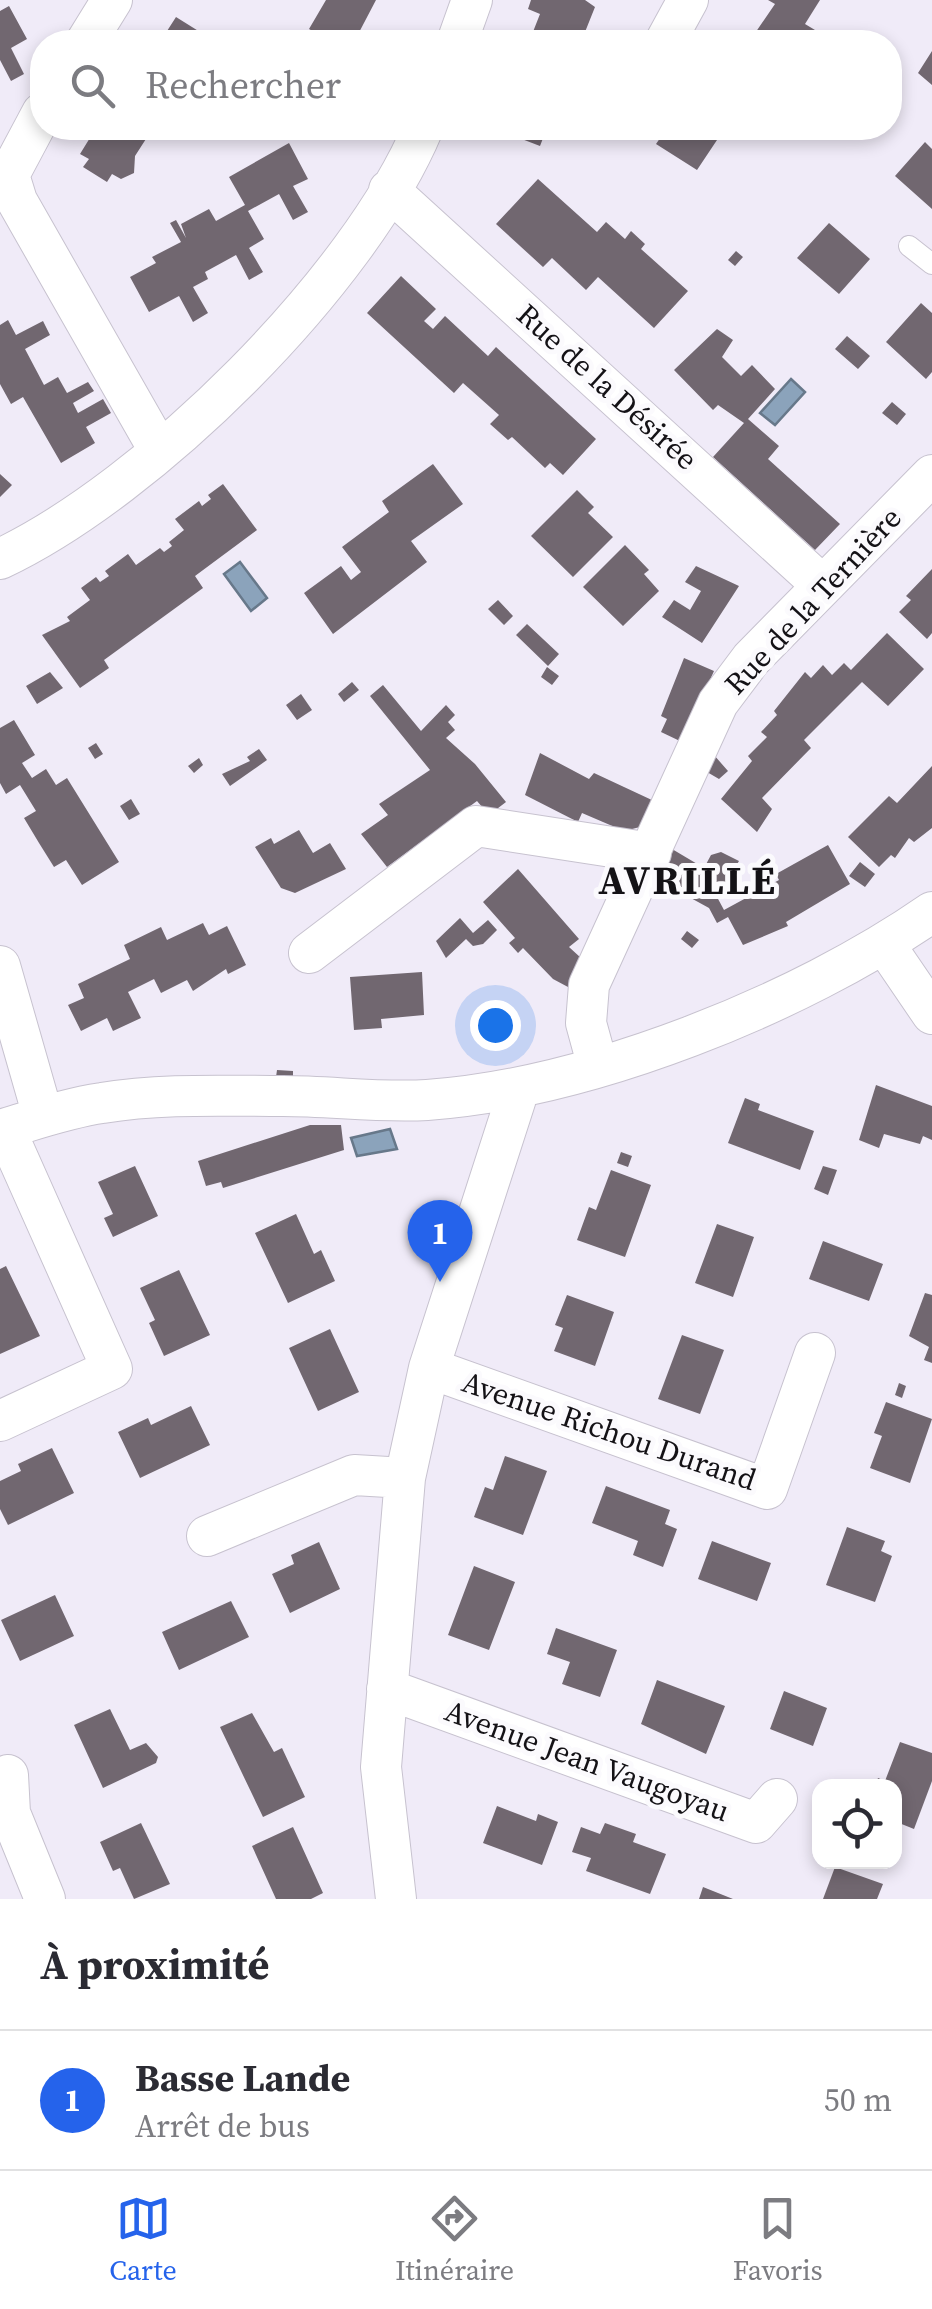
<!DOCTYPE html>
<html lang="fr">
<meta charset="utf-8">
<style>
body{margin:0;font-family:"Source Serif 4",serif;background:#f2f2f3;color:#2b2b33}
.controls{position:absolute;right:30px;bottom:30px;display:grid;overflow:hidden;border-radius:20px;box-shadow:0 5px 15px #0003}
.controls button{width:90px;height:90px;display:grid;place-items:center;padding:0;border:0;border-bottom:2px solid #e1e1e2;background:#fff;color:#2b2b33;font:50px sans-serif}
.you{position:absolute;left:495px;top:1025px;width:35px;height:35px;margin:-25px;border:8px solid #fff;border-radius:50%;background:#1a73e8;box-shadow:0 0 0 15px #1a73e833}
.badge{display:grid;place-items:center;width:65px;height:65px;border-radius:50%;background:#2563eb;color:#fff;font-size:32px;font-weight:700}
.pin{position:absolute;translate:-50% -82px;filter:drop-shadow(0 2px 5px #0008)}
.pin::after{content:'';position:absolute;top:52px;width:35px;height:30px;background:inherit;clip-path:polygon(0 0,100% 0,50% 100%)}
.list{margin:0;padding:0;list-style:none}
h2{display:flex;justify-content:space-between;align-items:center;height:130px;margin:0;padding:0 40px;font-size:42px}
h2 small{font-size:32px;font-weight:400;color:#7c7c81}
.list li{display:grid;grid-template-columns:65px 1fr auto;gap:30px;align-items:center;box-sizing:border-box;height:140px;padding:0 40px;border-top:2px solid #e1e1e2}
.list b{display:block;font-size:38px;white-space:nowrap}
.list p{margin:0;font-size:32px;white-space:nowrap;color:#7c7c81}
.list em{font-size:32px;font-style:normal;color:#7c7c81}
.icon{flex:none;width:55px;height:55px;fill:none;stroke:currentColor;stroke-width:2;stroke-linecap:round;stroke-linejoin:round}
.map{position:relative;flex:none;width:932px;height:1899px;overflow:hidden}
.search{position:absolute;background:#fff;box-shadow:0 5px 15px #0003;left:30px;right:30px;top:30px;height:110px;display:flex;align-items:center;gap:25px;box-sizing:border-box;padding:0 35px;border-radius:40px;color:#7c7c81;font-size:38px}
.sheet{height:270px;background:#fff}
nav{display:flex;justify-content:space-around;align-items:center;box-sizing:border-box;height:140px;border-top:2px solid #e1e1e2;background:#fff;font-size:28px;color:#7c7c81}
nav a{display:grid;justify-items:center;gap:5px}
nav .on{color:#2563eb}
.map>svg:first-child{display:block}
.water{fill:#8ba3bb;stroke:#67788a;stroke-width:2.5}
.building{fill:#716770}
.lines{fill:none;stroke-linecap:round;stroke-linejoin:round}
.service-casing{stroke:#c7c2cf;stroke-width:22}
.minor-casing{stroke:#c7c2cf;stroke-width:42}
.service{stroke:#fff;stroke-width:20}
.minor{stroke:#fff;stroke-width:40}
.labels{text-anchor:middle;stroke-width:10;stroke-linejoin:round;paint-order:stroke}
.street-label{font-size:30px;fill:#141216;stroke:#fbfafd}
.district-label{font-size:40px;font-weight:bold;letter-spacing:2.5px;fill:#141216;stroke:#fbfafd}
</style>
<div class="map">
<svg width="932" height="1899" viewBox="0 0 932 1899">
<rect width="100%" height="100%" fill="#f0ebf8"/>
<path class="water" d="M791,379L805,392L775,425L760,413Z
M240,562L267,598L251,611L224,574Z
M390,1129L397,1149L357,1156L351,1138Z"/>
<path class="building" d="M326,0H376L354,42H331L309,29Z
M531,0H585L595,7L581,42H529L540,14L528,9Z
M768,0H820L805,24L825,36L821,42H749L775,4Z
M9,6L27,39L11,48L24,74L11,81L0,60V11Z
M176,17L208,37L205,42H160Z
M134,30L154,42H126Z
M932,51V85L918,73Z
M96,128H153L135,156L134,173L121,179L112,174L107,182L83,167L89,159L80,154Z
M493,128H547L540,146Z
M667,128H725L697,170L656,144Z
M863,128H883L875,137Z
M925,142L932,149V209L895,176Z
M289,143L308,179L293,186L308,212L293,220L279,194L248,211L264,239L249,248L263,272L249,280L236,255L205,272L208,279L193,287L208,313L193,322L179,296L149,312L130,277L156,263L152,257L181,242L170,223L176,220L186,238L181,224L209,209L216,221L245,205L229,177Z
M538,179L597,232L606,222L625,239L631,231L645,244L641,249L688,291L654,328L598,277L586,290L552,258L543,267L496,224Z
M829,223L870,259L839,294L797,258Z
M736,251L743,257L735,266L728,260Z
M401,276L436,309L424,321L433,329L445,316L488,356L496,347L596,439L563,475L550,463L545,468L512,437L508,440L490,424L499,415L463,383L454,393L367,313Z
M921,303L932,313V372L926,379L886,342Z
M8,320L16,335L43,321L50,335L25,349L44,385L58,377L67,393L88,382L94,391L73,403L78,413L103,399L111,413L86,427L95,443L61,463L23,397L11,404L0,384V325Z
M717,329L733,340L722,357L741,376L752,365L775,389L748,419L779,446L768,459L840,524L815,550L713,457L744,423L718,405L713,410L674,370Z
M847,336L870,356L858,369L835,349Z
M892,402L906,414L897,425L882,413Z
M433,464L463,504L411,541L427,562L333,634L304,593L341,566L351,580L361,572L342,547L389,512L382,501Z
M0,474L12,485L0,497Z
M223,484L257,530L195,576L203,588L104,660L109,668L80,688L42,635L70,621L67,617L90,600L81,588L96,577L100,582L109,576L105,571L128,554L136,565L160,548L164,552L172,546L169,542L184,530L175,519L199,501L202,506L211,499L208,495Z
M577,490L594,507L588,513L613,537L573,577L531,536Z
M625,545L649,570L644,574L659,591L623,626L583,587Z
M696,566L739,586L702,643L662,617L674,600L690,610L701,591L685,582Z
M932,569V633L927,639L899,612L911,600L906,596Z
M498,600L513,616L504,625L488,609Z
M527,624L559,654L548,666L516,635Z
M887,633L924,669L888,706L862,682L804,740L811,748L762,798L772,809L757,832L721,799L752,761L748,756L767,737L761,732L777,715L774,711L805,672L811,678L823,665L832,675L844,663L851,670Z
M684,658L714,671L682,742L661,732L667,719L661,716Z
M547,667L559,676L552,685L541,677Z
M50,672L63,688L37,704L26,686Z
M352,682L359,690L344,702L338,694Z
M383,685L421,731L446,705L455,715L448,722L455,730L446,738L475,764L506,802L489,815L477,801L387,867L361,834L388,815L379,804L430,770L370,696Z
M301,694L312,710L297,720L286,705Z
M14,720L35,755L22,763L32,778L46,769L56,785L67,778L119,862L82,885L66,860L54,867L39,843L24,818L36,811L20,785L6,794L0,783V728Z
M96,743L103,754L95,759L88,748Z
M259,749L267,760L230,786L222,774L250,761L247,757Z
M540,753L589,779L594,773L654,801L644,826L624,831L582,813L578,822L525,795Z
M714,755L728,771L719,779L707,772Z
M199,758L203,765L194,773L188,766Z
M932,766V828L914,842L909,838L895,858L891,855L879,867L848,837L889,796L897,803Z
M131,799L140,814L129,820L120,806Z
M299,830L313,853L330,843L346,869L295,893L281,888L255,847L271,838L274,844Z
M828,845L850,884L786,922L788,926L743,945L728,917L717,923L709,908L658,880L672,849L704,868L711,855L721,852L739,861L717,897L724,910L779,880L776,874Z
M610,859L626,862L614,887L601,881Z
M860,862L875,874L865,887L849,876Z
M518,869L579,939L569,947L581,958L568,987L553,979L523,948L518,953L509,943L515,938L483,902Z
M460,918L473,933L488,920L497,930L483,944L473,946L466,939L446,958L436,941Z
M203,923L209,935L227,926L246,965L228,974L226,969L193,991L187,980L161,993L154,979L128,992L141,1018L113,1031L107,1018L81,1031L68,1005L84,998L78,984L130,959L124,945L161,927L167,940Z
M687,931L699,940L692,948L681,939Z
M422,972L424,1015L381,1019L382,1028L354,1030L350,977Z
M277,1070L293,1071V1078L276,1077Z
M876,1085L932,1106V1140L923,1136L920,1144L884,1134L879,1148L859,1140Z
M745,1098L760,1104L758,1110L814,1131L800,1170L728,1143Z
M310,1125H341L344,1150L223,1188L221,1182L206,1186L198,1161Z
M621,1152L632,1156L628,1167L617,1163Z
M135,1166L158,1216L113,1237L104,1218L113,1214L98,1182Z
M823,1166L837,1170L828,1195L814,1189Z
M611,1170L651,1185L625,1257L577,1240L589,1207L596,1210Z
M296,1214L314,1254L321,1250L335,1281L288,1303L255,1233Z
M717,1224L754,1237L733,1297L695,1283Z
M823,1241L883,1264L869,1301L809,1279Z
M6,1266L40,1336L0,1354V1269Z
M179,1270L210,1335L164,1356L149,1323L155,1320L140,1288Z
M925,1293L932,1295V1363L924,1360L929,1347L909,1336Z
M567,1295L614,1312L595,1366L554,1351L563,1328L555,1325Z
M330,1329L359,1392L318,1411L289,1348Z
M682,1335L724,1350L700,1414L658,1399Z
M899,1383L906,1386L902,1398L895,1395Z
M886,1402L932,1419L910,1483L870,1468L882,1436L874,1433Z
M191,1406L210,1445L140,1478L118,1432L148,1418L151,1425Z
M52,1448L74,1493L8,1525L0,1509V1481L21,1471L18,1464Z
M505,1456L547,1471L523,1535L474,1517L485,1487L493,1490Z
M606,1486L670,1510L665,1524L677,1529L663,1567L633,1555L638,1541L592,1523Z
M847,1527L885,1541L881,1551L892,1556L875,1602L826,1585Z
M712,1541L771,1563L757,1601L698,1579Z
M319,1542L340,1589L290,1613L272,1574L294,1564L291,1555Z
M474,1566L515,1582L489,1650L448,1635Z
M55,1595L74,1636L20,1661L1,1620Z
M231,1601L249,1637L179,1670L162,1632Z
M556,1628L617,1650L600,1697L562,1684L570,1662L547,1654Z
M657,1680L725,1706L706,1754L641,1724Z
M784,1691L827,1708L813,1746L770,1729Z
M110,1709L130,1750L146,1743L158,1757L156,1763L103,1788L74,1725Z
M252,1713L274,1752L282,1748L305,1797L263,1817L220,1727Z
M900,1742L932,1753V1781L914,1829L894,1821V1786H875L878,1778L885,1781Z
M497,1806L536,1821L538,1814L558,1822L542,1865L483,1843Z
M141,1823L170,1884L134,1899L120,1868L113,1871L100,1842Z
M605,1823L636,1834L633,1842L666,1854L650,1894L586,1871L591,1858L572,1852L581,1827L600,1834Z
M293,1827L323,1893L311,1899H276L252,1846Z
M835,1867L883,1884L877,1899H823Z
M703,1887L733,1899H699Z"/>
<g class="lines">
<defs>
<path id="service" d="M909,246L932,264"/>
<path id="minor" d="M86,42L112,0
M457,42L472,0
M665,42L688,0
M42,113L9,175L17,201L159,450
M389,190L822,585
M0,559C150,488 359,281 423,128
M885,945L932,1014
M309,953L476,826L651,853
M0,966L43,1116
M598,1067L586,1023L589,985L718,703L751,659L932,475
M0,1130C34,1120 67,1108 102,1103C161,1093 224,1096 283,1096C331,1096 380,1103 427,1100C590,1088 798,1005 932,912
M429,1368L767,1489L815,1353
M0,1421L112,1369L5,1129
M207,1536L354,1475L405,1478
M387,1689L756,1823L777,1799
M8,1775L10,1813L45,1899
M396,1899L381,1767L405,1478L429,1368L519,1089"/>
</defs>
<use href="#service" class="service-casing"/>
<use href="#minor" class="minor-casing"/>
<use href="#service" class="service"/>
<use href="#minor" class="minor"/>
</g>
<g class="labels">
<g class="street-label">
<text transform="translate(607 387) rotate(42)" y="10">Rue de la Désirée</text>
<text transform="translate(813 601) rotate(-47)" y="10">Rue de la Ternière</text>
<text transform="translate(609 1431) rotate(19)" y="10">Avenue Richou Durand</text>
<text transform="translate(587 1761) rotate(20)" y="10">Avenue Jean Vaugoyau</text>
</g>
<g class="district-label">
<text x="688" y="894">AVRILLÉ</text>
</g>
</g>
</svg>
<div class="controls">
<button><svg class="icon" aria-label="locate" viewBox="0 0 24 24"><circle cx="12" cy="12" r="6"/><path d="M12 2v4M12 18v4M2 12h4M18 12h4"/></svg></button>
</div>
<div class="you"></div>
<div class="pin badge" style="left:440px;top:1282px">1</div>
<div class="search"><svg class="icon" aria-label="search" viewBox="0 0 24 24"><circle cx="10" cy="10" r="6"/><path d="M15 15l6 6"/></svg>Rechercher</div>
</div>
<section class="sheet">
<h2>À proximité<small></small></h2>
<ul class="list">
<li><span class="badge">1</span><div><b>Basse Lande</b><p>Arrêt de bus</p></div><em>50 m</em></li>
</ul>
</section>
<nav>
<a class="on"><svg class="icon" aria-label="map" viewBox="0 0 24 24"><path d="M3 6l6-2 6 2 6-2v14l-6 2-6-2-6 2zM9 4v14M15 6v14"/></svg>Carte</a>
<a><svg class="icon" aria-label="directions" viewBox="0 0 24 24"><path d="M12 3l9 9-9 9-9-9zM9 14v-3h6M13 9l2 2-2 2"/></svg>Itinéraire</a>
<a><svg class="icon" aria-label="saved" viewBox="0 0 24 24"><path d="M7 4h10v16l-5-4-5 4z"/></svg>Favoris</a>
</nav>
